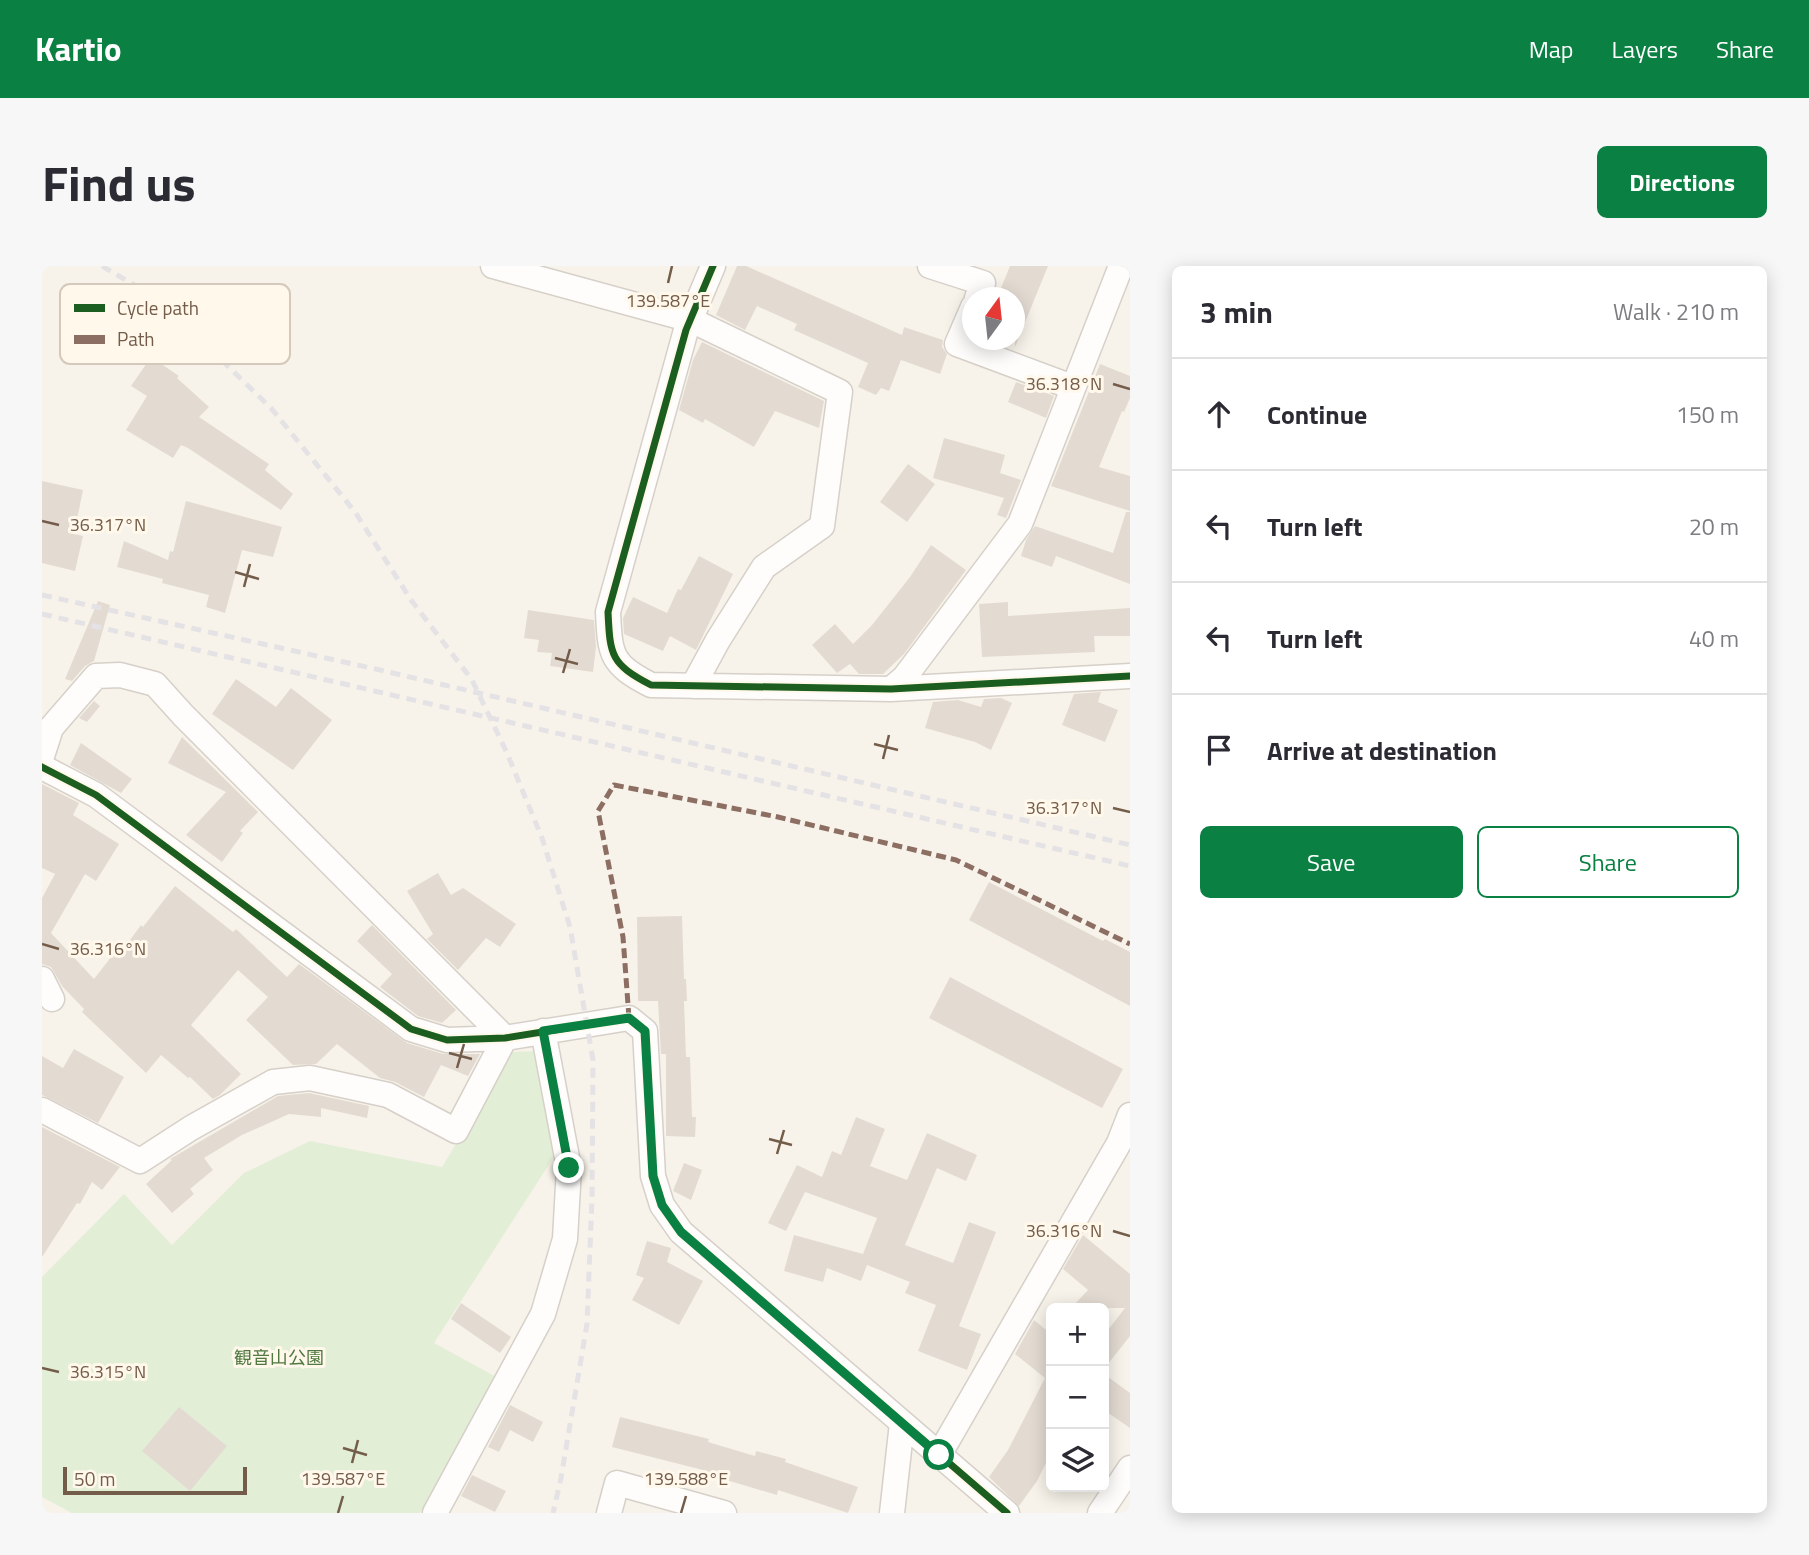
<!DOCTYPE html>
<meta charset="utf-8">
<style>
body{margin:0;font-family:"Titillium Web","Noto Sans JP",sans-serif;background:#f7f7f7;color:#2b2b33}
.controls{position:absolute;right:21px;bottom:21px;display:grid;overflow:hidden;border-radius:10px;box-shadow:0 4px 18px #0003}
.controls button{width:63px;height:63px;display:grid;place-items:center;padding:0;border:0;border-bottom:2px solid #e1e1e2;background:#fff;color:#2b2b33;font:35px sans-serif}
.compass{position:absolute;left:920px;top:21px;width:63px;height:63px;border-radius:50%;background:#fff;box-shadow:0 4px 18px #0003;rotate:15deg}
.scale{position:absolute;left:21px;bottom:18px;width:184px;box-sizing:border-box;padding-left:7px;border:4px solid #745c4a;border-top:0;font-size:19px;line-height:24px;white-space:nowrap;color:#745c4a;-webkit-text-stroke:5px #fff8eb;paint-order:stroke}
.stop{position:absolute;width:21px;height:21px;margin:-16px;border:5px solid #0b8043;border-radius:50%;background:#fff}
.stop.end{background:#0b8043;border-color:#fff;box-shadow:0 2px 7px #0008}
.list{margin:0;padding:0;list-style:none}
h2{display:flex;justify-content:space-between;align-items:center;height:91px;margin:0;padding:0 28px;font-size:30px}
h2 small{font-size:23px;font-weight:400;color:#7c7c81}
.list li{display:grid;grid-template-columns:46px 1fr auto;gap:21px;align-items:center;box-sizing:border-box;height:112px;padding:0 28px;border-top:2px solid #e1e1e2}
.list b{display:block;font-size:26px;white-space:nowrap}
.list em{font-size:23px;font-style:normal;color:#7c7c81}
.actions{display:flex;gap:14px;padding:21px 28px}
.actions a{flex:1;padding:16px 0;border:2px solid #0b8043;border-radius:10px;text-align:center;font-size:24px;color:#0b8043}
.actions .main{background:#0b8043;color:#fff}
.icon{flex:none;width:38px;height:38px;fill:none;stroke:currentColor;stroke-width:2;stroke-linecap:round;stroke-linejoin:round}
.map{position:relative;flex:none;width:1088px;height:1247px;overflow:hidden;border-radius:10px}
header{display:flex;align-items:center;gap:42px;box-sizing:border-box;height:98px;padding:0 35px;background:#0b8043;color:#fff}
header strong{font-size:33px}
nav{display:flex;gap:38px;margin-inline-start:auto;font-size:24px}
.intro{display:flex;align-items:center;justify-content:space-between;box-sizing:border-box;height:168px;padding:0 42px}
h1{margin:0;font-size:49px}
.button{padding:18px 32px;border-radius:10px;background:#0b8043;color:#fff;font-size:24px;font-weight:700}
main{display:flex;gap:42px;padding:0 42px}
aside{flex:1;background:#fff;border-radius:10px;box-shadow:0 4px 18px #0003}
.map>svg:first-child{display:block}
.green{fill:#e2eed5}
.building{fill:#e3dbd2}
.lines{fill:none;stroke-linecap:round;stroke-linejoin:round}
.minor-casing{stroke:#d6d0c8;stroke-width:27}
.minor{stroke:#fefdfc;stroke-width:24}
.rail{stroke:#e4e2e4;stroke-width:5;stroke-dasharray:10 7;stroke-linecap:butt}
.quiet{stroke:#8d6e63;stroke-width:5;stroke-dasharray:10 5;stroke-linecap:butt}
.cycleway-casing{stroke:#fff8eb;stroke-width:11}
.cycleway{stroke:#1b5e20;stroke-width:7}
.route{stroke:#0b8043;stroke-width:9}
.ticks{fill:none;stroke:#745c4a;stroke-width:2.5}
.labels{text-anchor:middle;stroke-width:6;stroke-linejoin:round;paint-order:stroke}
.park-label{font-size:18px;fill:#507942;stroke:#fff8eb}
.key{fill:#fff8eb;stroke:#d5c9bb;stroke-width:2}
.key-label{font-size:19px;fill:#745c4a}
.ticks-label{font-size:18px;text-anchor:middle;fill:#745c4a;stroke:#fff8eb;stroke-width:6;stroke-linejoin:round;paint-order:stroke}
</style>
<header>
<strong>Kartio</strong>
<nav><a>Map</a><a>Layers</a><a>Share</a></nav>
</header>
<div class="intro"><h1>Find us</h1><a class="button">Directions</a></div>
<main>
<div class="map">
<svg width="1088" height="1247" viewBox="0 0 1088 1247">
<rect width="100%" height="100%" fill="#f7f3ea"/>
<path class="green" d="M498,785L515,886L392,1077L456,1112L378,1247H30L0,1231V1011L82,928L130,979L202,907L268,875L400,901L470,786Z"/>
<path class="building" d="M695,0H704L860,69L862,61L901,74L900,81L905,88L898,108L859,94L847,125L839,122L834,129L816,121L826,97L752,64L755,58L715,40L703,64L674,49Z
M968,0H1006L973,81L972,32H955Z
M660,76L782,135L777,162L733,145L712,181L663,153L661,157L637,144L651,94Z
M109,91L137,110L135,112L167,141L157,151L227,198L223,204L251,228L239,244L146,182L139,179L131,192L84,164L105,130L89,120Z
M1058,98L1088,110V132L1082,146L1080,145L1057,201L1088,210V245L1009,220Z
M974,116L1012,130L1004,152L966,136Z
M902,172L963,189L958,207L979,214L964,252L955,249L962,232L891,212Z
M866,198L893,218L865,256L838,236Z
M0,215L41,224L32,268L41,270L33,305L0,297Z
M144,235L240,261L231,291L200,284L183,347L164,341L167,329L120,317L121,313L75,301L82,275L126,294L128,285L131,286Z
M1084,246H1088V318L1014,290L1010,301L979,290L984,274L993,260L1071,287Z
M889,279L924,304L862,388L841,408H817L808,398L795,407L770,379L793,358L811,378L830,359L868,311Z
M657,290L691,308L654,384L628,370L621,385L582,368L581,352L591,331L625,347L636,323L639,324Z
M56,335L68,339L52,395L43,400L30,415L23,413Z
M966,336V350L1088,342V370H1052L1053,386L940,391L937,338Z
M486,344L552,354L554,381L551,406L508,400L510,387L495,386L497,374L482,372Z
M194,413L234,441L249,422L290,454L251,504L170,448Z
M1059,426L1056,436L1076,444L1063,476L1020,459L1032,428Z
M959,432L970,437L949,484L933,476L883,462L891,436L916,434L939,441L942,433Z
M52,435L58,440L45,456L37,452Z
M140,471L216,546L198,565L201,567L180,596L144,569L184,526L126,497Z
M39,477L90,513L79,527L28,499Z
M0,518L37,537L31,549L77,578L54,615L43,608L9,667L52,713L73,686L77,689L99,659L101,661L133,620L191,666L194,663L245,711L257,698L365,777L401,788H438L426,810L399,799L382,831L353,816L338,812L295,778L274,798L251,799L204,754L226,731L196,704L149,759L199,808L178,829L171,833L148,811L146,812L119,789L104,807L40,746L42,743L20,720L9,701L0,698V632L13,608L0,602Z
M396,607L409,629L421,622L474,658L458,681L444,672L416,704L385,673L391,668L365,625Z
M947,616L1061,675L1063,673L1088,686V740L927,654Z
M640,650L642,713H644L645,735H642L644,791H648L650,851H654L653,871L624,870V788H619L616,735H596L595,651Z
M330,659L414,744L400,757L376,750L338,721L350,708L315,675Z
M908,711L1081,803L1060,842L887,752Z
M32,783L82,811L56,857L0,829V790L21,802Z
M267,827L327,840L325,852L279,842V851L247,848L200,869L162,892L171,904L148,923L152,928L130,947L104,918L130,894L128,893L236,830Z
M814,851L843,863L828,900L865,914L885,867L935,889L924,915L895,902L863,979L911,997L927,956L954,966L917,1060L939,1068L925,1104L876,1085L894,1039L863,1027L868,1016L825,999L819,1015L785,1002L781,1016L742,1005L752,969L821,988L835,952L763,926L744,965L726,957L755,899L780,911L790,885L799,889Z
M0,861L78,901L60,924L50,916L38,938L35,937L0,991Z
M642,897L660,904L649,934L631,925Z
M1041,969L1088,1008V1070L1062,1103V1069L1083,1042H1029L1046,1024L1021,1003Z
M605,975L629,982L625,996L661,1015L637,1059L590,1034L602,1012L594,1009Z
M419,1037L469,1071L458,1087L409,1053Z
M992,1054L1009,1068V1187L995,1215L977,1240L947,1211L966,1184L1003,1112L973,1088Z
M1062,1108L1088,1127V1162L1062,1144Z
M468,1139L501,1156L491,1176L468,1164L457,1186L446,1181Z
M137,1141L185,1180L148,1225L100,1185Z
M578,1151L667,1173L666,1176L713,1190L714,1185L744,1193L743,1196L816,1221L806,1247L736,1224L735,1229L661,1207V1204L570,1181Z
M430,1209L464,1225L453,1246L419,1230Z"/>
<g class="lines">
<defs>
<path id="minor" d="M451,0L649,54L798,126L780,260L722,301L676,374L651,420
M671,0L644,64L566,346C568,390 569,398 609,419L849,423L1088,410
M888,0L941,17L935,32
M931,41L915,78L1030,121
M849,423L862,412L978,258L1079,0
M0,490L9,462L54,410L78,409L113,418L141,449L463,772L414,865L346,829L268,812L231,816L149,862L98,895L0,844
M0,501L54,529L369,763L405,774L463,772L587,752L603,765L611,910L620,939L639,966L965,1247
M0,713L10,733
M897,1189L1077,877L1088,849
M393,1247L501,1048L523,973L527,902L501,765
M567,1247L575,1217L682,1247
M850,1247L860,1157
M1058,1247L1088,1202"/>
</defs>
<use href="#minor" class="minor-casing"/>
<use href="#minor" class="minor"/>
<path class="rail" d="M60,0L99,23L165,80L229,142L313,246L369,334L430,414L465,487L500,572L528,661L551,794L550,932L545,1058L519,1212L511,1247
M0,329L338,404L1088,579
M0,348L1088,600"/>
<path class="quiet" d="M587,752L581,671L556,545L572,519L736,551L914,594L1088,678"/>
<defs>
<path id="cycleway" d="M671,0L644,64L566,346C568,390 569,398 609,419L849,423L1088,410
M0,501L54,529L369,763L405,774L463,772L587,752L603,765L611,910L620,939L639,966L965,1247"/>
</defs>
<use href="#cycleway" class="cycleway-casing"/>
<use href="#cycleway" class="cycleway"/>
</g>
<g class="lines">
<path class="route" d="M527,902L501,765L587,752L603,765L611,910L620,939L639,966L897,1189"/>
</g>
<path class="ticks" d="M626,17L630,0M1071,118L1088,123M0,255L17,259M193,306L217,313M202,321L208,298M513,392L536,398M521,407L528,383M832,478L856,484M841,493L847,469M1071,542L1088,546M0,678L17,683M407,787L430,793M415,802L422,778M727,873L750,879M735,888L742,864M1071,965L1088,970M0,1102L17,1106M301,1182L325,1189M310,1197L316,1174M296,1247L301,1230M639,1247L644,1230"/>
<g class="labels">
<g class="park-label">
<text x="237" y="1098">観音山公園</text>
</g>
</g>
<rect x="18" y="18" width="230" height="80" rx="10" class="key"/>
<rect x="32" y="38" width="31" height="8" fill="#1b5e20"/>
<rect x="32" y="69" width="31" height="9" fill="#8d6e63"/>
<g class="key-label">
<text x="75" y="49">Cycle path</text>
<text x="75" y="80">Path</text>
</g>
<g class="ticks-label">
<text x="626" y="41">139.587°E</text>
<text x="1022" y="124">36.318°N</text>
<text x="66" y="265">36.317°N</text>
<text x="1022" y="548">36.317°N</text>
<text x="66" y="689">36.316°N</text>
<text x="1022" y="971">36.316°N</text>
<text x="66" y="1112">36.315°N</text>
<text x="301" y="1219">139.587°E</text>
<text x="644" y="1219">139.588°E</text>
</g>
</svg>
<div class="controls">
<button>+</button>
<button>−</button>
<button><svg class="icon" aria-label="layers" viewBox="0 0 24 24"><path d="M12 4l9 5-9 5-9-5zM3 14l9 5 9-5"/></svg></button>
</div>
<svg class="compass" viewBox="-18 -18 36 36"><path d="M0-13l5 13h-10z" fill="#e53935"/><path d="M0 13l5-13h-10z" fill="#7c7c81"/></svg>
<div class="scale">50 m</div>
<div class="stop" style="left:897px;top:1189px"></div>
<div class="stop end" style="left:527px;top:902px"></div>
</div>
<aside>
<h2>3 min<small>Walk · 210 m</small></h2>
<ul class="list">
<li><svg class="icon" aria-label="ahead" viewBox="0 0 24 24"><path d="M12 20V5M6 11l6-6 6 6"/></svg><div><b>Continue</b></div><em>150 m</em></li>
<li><svg class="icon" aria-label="left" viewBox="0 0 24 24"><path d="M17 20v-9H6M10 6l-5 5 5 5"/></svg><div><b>Turn left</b></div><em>20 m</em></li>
<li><svg class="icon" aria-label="left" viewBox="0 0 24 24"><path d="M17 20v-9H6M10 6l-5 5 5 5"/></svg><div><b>Turn left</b></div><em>40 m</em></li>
<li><svg class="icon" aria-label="arrive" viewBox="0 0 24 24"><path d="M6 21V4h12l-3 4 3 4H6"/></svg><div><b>Arrive at destination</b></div></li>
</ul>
<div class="actions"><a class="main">Save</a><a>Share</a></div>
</aside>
</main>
